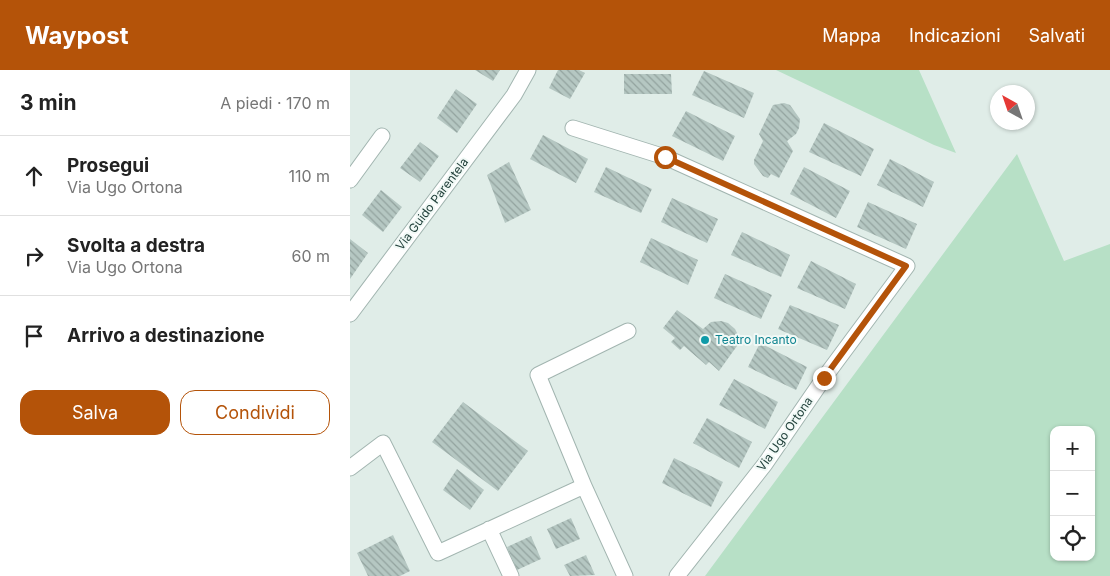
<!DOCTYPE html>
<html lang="it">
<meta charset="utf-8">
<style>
body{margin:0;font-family:Inter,sans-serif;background:#f2f2f2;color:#222}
.controls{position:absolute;right:15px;bottom:15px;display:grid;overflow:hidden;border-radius:10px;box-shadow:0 1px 4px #0004}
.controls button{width:45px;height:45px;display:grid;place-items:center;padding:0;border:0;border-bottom:1px solid #e0e0e0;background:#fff;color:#222;font:25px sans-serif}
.compass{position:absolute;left:640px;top:15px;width:45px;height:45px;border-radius:50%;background:#fff;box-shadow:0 1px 4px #0004;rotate:320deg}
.stop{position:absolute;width:15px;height:15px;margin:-11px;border:4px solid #b45309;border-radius:50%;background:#fff}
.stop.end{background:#b45309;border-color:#fff;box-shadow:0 1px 5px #0008}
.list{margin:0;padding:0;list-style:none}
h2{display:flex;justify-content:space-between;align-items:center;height:65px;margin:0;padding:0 20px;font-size:21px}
h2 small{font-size:16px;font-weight:400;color:#767676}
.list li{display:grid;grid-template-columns:32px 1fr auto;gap:15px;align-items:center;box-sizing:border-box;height:80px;padding:0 20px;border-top:1px solid #e0e0e0}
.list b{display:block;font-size:19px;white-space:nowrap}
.list p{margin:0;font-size:16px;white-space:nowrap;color:#767676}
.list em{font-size:16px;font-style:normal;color:#767676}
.actions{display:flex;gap:10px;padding:15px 20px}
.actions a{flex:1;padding:11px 0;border:1px solid #b45309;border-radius:15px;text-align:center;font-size:18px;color:#b45309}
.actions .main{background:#b45309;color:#fff}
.icon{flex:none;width:28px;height:28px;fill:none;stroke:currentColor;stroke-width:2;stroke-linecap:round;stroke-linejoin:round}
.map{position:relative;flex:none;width:760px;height:506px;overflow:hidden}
header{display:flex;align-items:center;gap:30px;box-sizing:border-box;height:70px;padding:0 25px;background:#b45309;color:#fff}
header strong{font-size:24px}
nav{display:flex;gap:28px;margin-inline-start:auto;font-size:18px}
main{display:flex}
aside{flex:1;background:#fff}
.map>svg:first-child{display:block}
.grass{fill:#b7e0c6;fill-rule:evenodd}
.building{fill:url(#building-back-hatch)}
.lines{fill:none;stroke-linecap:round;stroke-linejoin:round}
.minor-casing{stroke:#a2b5b0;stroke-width:17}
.minor{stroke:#fff;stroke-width:15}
.route{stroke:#b45309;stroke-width:6}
.culture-dot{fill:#0f9aa8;stroke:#f1f9f6;stroke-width:2}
.labels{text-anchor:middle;stroke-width:4;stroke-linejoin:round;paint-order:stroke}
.street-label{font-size:12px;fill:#1f3f39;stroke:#f1f9f6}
.culture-label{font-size:12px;fill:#0d838f;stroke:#f1f9f6;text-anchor:start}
</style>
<header>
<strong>Waypost</strong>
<nav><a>Mappa</a><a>Indicazioni</a><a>Salvati</a></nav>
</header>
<main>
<aside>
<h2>3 min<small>A piedi · 170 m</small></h2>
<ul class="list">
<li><svg class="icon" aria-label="ahead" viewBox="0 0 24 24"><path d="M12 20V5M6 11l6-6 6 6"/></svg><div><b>Prosegui</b><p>Via Ugo Ortona</p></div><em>110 m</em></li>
<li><svg class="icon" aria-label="right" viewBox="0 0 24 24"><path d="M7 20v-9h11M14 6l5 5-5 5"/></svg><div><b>Svolta a destra</b><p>Via Ugo Ortona</p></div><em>60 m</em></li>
<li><svg class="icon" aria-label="arrive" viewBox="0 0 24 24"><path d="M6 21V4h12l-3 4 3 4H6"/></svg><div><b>Arrivo a destinazione</b></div></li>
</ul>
<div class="actions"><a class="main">Salva</a><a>Condividi</a></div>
</aside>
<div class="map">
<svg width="760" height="506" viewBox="0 0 760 506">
<defs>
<pattern id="building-back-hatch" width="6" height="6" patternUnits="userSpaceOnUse" patternTransform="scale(1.25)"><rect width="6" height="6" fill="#b5c7c2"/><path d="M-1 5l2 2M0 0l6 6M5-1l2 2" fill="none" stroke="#93a39f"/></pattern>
</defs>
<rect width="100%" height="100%" fill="#e0ede8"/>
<path class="grass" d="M426,0H569L606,83L584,75Z
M667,84L714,191L760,174V506H355ZM704,360H741V487H704Z"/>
<path class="building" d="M125,0H150L143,11Z
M208,0H229L235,3L220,29L199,18Z
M354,1L404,23L394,48L342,25Z
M274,4H321L322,24H274Z
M106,19L127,34L107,63L87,48Z
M434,33L440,35L450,49L449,58L446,64L437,71L443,81L429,108L421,104L418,108L413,106L404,94V90L413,71L409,64L423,35Z
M336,41L385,66L373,91L322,66Z
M474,53L524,79L511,106L459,82Z
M193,65L238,89L226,113L180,89Z
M70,72L89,86L70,112L50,98Z
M540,89L584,112L573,137L527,115Z
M159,92L181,140L155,153L137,105Z
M256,97L302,119L291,143L244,122Z
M454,97L500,121L486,148L440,124Z
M31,120L52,137L33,162L12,145Z
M322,128L368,149L357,173L311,152Z
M518,132L567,154L556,179L507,157Z
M392,162L440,185L431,207L381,185Z
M301,168L348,190L338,215L290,192Z
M0,169L18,183L0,209Z
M461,191L506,214L495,239L447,218Z
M375,204L422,225L411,249L364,228Z
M440,235L489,255L477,280L428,259Z
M327,240L353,259L361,252L371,251L378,253L385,259L389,267L387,276L369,301L359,292L356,295L334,276L330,280L321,272L325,268L313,258Z
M410,273L457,297L446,320L398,297Z
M384,309L428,332L415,359L369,335Z
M113,332L178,381L148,421L82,372Z
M357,348L402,372L389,398L343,373Z
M324,388L373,412L361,437L312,413Z
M107,399L134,420L120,440L93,420Z
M221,448L230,469L206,479L197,459Z
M43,465L60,501L50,506H18L7,483Z
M181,466L191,489L167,500L157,477Z
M236,485L245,505L220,506L214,495Z"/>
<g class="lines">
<defs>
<path id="minor" d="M223,58L315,87L557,196L474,308L415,394L327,506
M0,110L32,66
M0,244L164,25L178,0
M0,398L33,373L88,483L234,416L188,305L278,261
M234,416L275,506
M139,459L161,506"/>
</defs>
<use href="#minor" class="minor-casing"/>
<use href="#minor" class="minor"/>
</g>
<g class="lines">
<path class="route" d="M315,87L556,196L474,308"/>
</g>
<circle class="culture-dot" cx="355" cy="270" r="5"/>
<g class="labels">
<g class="street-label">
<text transform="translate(82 134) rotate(-53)" y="4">Via Guido Parentela</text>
<text transform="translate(435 364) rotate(-55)" y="4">Via Ugo Ortona</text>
</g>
<g class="culture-label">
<text x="365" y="274">Teatro Incanto</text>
</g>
</g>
</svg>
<div class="controls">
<button>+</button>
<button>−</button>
<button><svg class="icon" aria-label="locate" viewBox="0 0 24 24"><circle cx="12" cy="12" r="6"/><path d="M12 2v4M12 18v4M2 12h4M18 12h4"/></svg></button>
</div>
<svg class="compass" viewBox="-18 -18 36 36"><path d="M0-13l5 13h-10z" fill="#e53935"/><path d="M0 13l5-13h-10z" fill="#767676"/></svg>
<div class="stop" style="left:315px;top:87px"></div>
<div class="stop end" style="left:474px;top:308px"></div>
</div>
</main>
